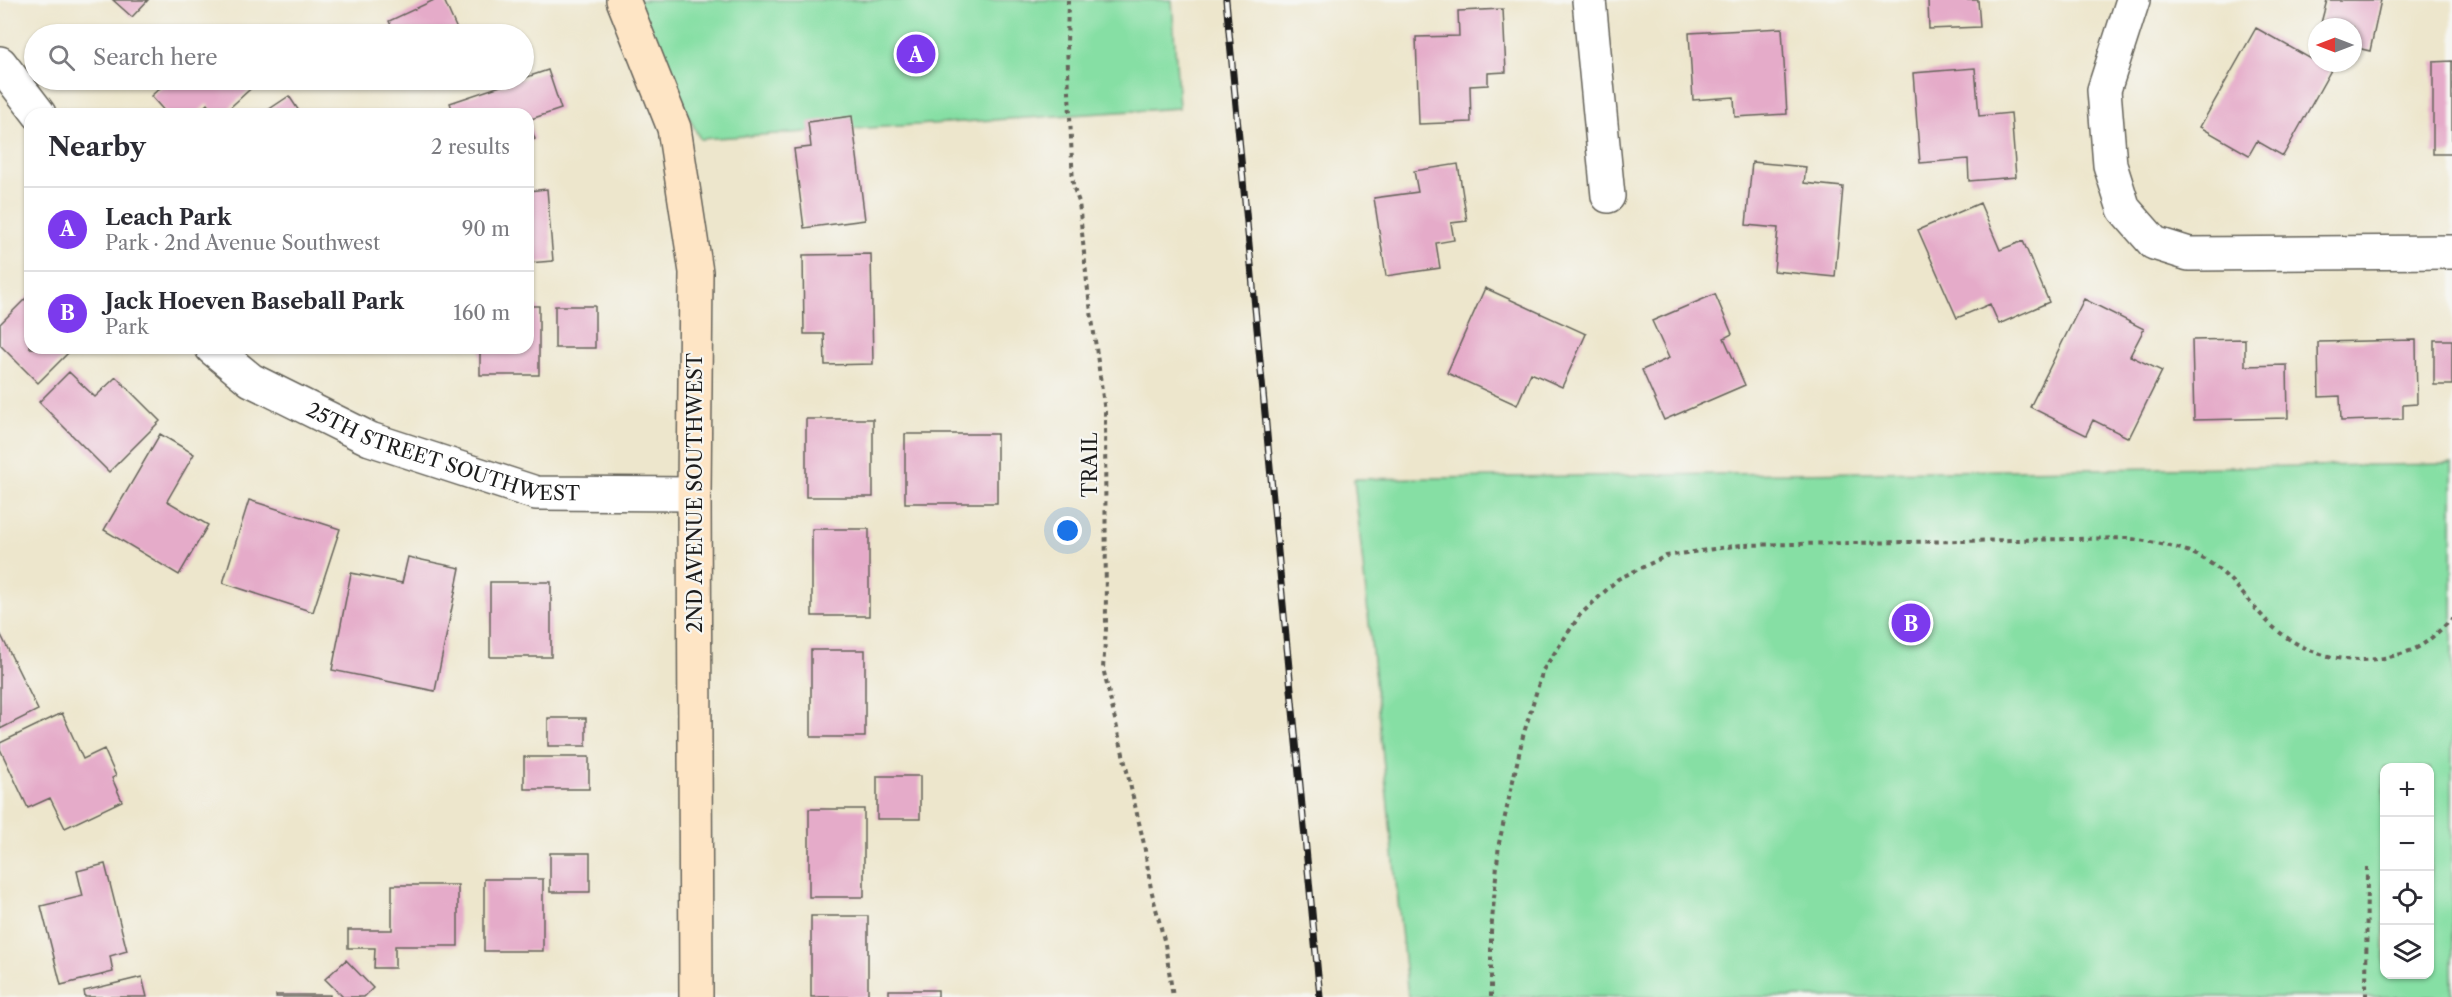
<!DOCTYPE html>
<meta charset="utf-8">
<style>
body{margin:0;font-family:"Libre Caslon Text",serif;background:#f7f7f7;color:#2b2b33}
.controls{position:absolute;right:18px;bottom:18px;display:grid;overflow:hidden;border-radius:12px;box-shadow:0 2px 4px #0004}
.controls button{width:54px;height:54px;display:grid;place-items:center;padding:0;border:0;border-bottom:2px solid #e1e1e2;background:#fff;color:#2b2b33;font:30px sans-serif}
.compass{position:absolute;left:2308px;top:18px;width:54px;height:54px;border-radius:50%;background:#fff;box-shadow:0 2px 4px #0004;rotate:270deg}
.you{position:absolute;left:1068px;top:531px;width:21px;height:21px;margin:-15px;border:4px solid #fff;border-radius:50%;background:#1a73e8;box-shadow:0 0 0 9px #1a73e833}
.badge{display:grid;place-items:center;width:39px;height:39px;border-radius:50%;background:#7c3aed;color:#fff;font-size:20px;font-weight:700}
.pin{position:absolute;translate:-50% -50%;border:3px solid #fff;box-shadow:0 2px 6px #0006}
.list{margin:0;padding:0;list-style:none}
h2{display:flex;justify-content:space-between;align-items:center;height:78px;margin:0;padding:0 24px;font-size:26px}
h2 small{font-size:20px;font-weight:400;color:#7c7c81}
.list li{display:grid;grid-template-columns:39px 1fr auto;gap:18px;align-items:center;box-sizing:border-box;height:84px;padding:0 24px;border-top:2px solid #e1e1e2}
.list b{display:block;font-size:22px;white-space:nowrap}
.list p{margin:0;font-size:20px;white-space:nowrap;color:#7c7c81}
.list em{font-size:20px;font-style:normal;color:#7c7c81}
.icon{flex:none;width:33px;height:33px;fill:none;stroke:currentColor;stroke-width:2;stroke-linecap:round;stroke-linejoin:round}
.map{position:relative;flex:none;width:2452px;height:997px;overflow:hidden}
.search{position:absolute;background:#fff;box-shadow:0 2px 4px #0004;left:24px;top:24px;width:510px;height:66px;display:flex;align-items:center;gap:15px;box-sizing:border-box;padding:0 21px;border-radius:33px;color:#7c7c81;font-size:22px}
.panel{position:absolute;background:#fff;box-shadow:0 2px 4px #0004;left:24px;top:108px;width:510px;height:246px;border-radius:18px}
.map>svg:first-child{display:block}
.green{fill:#86dfa4;stroke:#517e60;stroke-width:1.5;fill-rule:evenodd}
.building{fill:#e5abc9}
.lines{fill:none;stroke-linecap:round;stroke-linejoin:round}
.street-casing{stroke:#65635a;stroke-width:36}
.secondary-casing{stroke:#65635a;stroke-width:36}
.path{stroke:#65635a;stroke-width:4;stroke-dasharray:4.5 4.5;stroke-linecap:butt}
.street{stroke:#fff;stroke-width:33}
.secondary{stroke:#fee5c5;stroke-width:33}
.rail-casing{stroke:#1c1c1c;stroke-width:7}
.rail{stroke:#f6f6f2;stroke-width:4.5;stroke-dasharray:14;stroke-linecap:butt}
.labels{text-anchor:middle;stroke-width:4.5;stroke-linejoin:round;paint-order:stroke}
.street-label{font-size:20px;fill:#1c1c1c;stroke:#f6f6f2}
</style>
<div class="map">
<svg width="2452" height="997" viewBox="0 0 2452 997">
<rect width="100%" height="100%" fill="#f6f6f2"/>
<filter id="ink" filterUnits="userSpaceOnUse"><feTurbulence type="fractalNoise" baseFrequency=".0167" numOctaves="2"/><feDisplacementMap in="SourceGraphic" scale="12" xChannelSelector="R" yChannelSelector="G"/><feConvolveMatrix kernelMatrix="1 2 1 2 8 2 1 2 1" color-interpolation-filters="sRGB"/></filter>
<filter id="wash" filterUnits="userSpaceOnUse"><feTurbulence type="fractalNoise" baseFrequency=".008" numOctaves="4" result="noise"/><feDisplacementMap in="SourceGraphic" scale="24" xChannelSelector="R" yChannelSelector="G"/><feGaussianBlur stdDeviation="1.35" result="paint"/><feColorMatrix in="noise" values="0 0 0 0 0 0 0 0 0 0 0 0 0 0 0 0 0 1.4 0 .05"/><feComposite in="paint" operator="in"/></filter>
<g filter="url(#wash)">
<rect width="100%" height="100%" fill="#ede6cc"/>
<path class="green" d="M630,0H1172L1179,108L700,139Z
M2452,464V997H1408L1354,479ZM2384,768H2430V974H2384Z"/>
<g id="blocks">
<path class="building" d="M113,0H148L132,17Z
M434,0H444L459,34H395L389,21Z
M1928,0H1978L1980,27L1929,29Z
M2327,0H2381L2370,51L2353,47V27H2320Z
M1503,9L1506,72L1488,73V85L1470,86L1471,122L1419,124L1416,37L1459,36L1458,11Z
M227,26L234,34H218Z
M1782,28L1787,114L1735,117L1734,97L1693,100L1689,33Z
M2256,28L2331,70L2283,156L2257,141L2249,155L2200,127Z
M2452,61V154H2433V62Z
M1975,68L1979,116L2011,113L2016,177L1969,181L1968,159L1920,163L1913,73Z
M548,70L561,109L528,120L535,139L528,142V114H454L450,103Z
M169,80H260L223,114H215L207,104L196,114H167L151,96Z
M289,96L301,114H262Z
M852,116L865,220L804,228L794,149L811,147L808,122Z
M1752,162L1806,167L1804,183L1843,187L1835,277L1774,271L1778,228L1746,225Z
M1458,164L1467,221L1451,223L1454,240L1436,243L1440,268L1386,276L1374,198L1418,192L1414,171Z
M547,189L553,261L528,263V191Z
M1980,203L2000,250L2023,241L2049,302L1999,324L1990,304L1957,318L1918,230Z
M871,254L873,364L825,365L824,334H804L803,255Z
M1485,288L1586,334L1562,387L1531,373L1517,405L1447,373Z
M30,294V348H73L38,383L0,345V324Z
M1715,294L1732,334L1724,338L1745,385L1664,420L1642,370L1669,358L1652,321Z
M2084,299L2144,329L2130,356L2162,371L2129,438L2093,420L2086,435L2030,407Z
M528,306H539V375H480V348H528Z
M555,306H595V348H555Z
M2245,339V366L2287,365L2288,418L2194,420L2192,340Z
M2416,340L2417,404L2403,405V419L2341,421L2340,396L2319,397L2318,342Z
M2434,340H2452V385H2434Z
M69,372L95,397L116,377L160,421L109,472L39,402Z
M806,419H873V497H806Z
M160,434L194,454L167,501L208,525L179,575L104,530Z
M905,434H997V503H905Z
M249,500L340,529L313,612L223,583Z
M812,529H869V616H812Z
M408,557L460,568L435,691L332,670L351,573L402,583Z
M490,582H551V657H490Z
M0,633L38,710L0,729Z
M811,650H865V737H811Z
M62,713L83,759L104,749L116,776L112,778L122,801L65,828L50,798L28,808L0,749V743Z
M548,718H586V746H548Z
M524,757H589V789H524Z
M877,776H920V819H877Z
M809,809H864V897H809Z
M550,853H590V892H550Z
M105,864L127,951L110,956L113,972L61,985L41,906L83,896L77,871Z
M484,879H543V951H484Z
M392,885H458V946H395V968H374L375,948H348V930H392Z
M811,916H868V997H811Z
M346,960L373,988L364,997H343L325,979Z
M142,977L147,997H85L84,991Z
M889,990H938V997H889Z
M276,995H330V997H276Z"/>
</g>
</g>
<g filter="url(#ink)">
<use href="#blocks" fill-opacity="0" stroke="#65635a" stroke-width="1.5"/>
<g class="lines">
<defs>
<g id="street">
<path d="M1589,0L1608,196"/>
<path d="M2133,0L2104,90L2110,165L2124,209L2154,243L2189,254L2452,252"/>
<path d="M0,63L39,114"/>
<path id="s1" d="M212,348L251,380L370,439L536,493L694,494"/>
</g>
<path id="secondary" d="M623,0L674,128L696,272L694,494L696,997"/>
</defs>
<use href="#street" class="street-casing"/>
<use href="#secondary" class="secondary-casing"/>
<path class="path" d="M1068,0L1067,45L1073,186L1079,202L1087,283L1105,412L1106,629L1103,668L1144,844L1151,889L1165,944L1173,997
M1491,997V932L1499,843L1523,736L1543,670L1580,615L1618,579L1666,556L1741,545L2127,538C2155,543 2186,546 2210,563C2236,581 2249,604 2271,625C2310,661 2364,669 2412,650C2426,645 2441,629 2452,619
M2366,997L2367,867"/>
<use href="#street" class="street"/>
<use href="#secondary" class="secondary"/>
<defs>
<path id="rail" d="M1226,0L1320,997"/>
</defs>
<use href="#rail" class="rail-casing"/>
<use href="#rail" class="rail"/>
</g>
</g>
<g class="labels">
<g class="street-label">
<text dy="7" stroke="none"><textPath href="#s1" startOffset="258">25TH STREET SOUTHWEST</textPath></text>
<text transform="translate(1090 465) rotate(-90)" y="7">TRAIL</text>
<text transform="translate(695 493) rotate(-90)" y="7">2ND AVENUE SOUTHWEST</text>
</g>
</g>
</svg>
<div class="controls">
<button>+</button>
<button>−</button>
<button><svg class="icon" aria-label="locate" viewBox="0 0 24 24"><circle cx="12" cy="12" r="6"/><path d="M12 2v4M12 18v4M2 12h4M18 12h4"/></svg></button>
<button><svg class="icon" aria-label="layers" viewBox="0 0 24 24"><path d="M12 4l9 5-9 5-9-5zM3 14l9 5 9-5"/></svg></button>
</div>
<svg class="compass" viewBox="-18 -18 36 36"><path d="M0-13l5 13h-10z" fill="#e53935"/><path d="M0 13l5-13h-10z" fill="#7c7c81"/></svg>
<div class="you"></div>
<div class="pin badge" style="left:916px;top:54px">A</div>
<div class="pin badge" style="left:1911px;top:623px">B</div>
<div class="search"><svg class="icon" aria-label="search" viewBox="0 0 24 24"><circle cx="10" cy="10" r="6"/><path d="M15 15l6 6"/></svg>Search here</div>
<section class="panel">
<h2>Nearby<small>2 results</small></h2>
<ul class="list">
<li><span class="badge">A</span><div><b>Leach Park</b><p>Park · 2nd Avenue Southwest</p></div><em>90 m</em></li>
<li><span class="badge">B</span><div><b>Jack Hoeven Baseball Park</b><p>Park</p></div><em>160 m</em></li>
</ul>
</section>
</div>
